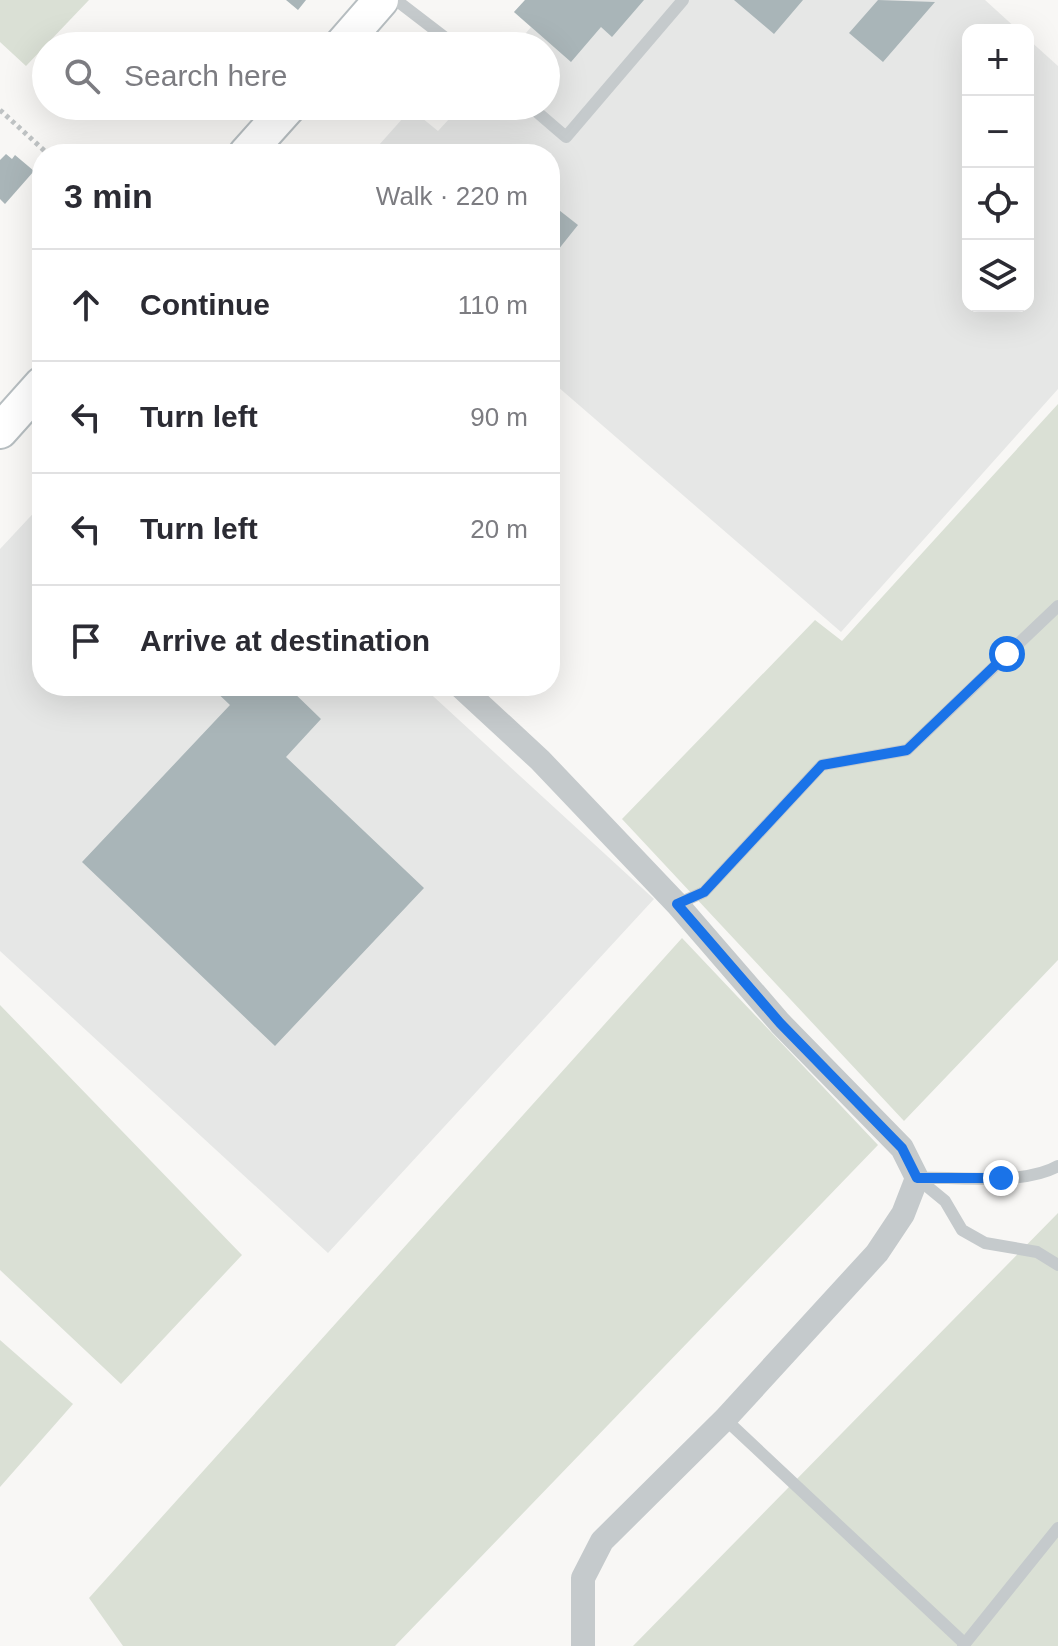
<!DOCTYPE html>
<meta charset="utf-8">
<style>
body{margin:0;font-family:Arial,sans-serif;background:#f7f7f7;color:#2b2b33}
.controls{position:absolute;right:24px;top:24px;display:grid;overflow:hidden;border-radius:16px;box-shadow:0 8px 32px #0002}
.controls button{width:72px;height:72px;display:grid;place-items:center;padding:0;border:0;border-bottom:2px solid #e1e1e2;background:#fff;color:#2b2b33;font:40px sans-serif}
.stop{position:absolute;width:24px;height:24px;margin:-18px;border:6px solid #1a73e8;border-radius:50%;background:#fff}
.stop.end{background:#1a73e8;border-color:#fff;box-shadow:0 2px 8px #0008}
.list{margin:0;padding:0;list-style:none}
h2{display:flex;justify-content:space-between;align-items:center;height:104px;margin:0;padding:0 32px;font-size:34px}
h2 small{font-size:26px;font-weight:400;color:#7c7c81}
.list li{display:grid;grid-template-columns:52px 1fr auto;gap:24px;align-items:center;box-sizing:border-box;height:112px;padding:0 32px;border-top:2px solid #e1e1e2}
.list b{display:block;font-size:30px;white-space:nowrap}
.list em{font-size:26px;font-style:normal;color:#7c7c81}
.icon{flex:none;width:44px;height:44px;fill:none;stroke:currentColor;stroke-width:2;stroke-linecap:round;stroke-linejoin:round}
.map{position:relative;flex:none;width:1058px;height:1646px;overflow:hidden}
.search{position:absolute;background:#fff;box-shadow:0 8px 32px #0002;left:32px;top:32px;width:528px;height:88px;display:flex;align-items:center;gap:20px;box-sizing:border-box;padding:0 28px;border-radius:44px;color:#7c7c81;font-size:30px}
.panel{position:absolute;background:#fff;box-shadow:0 8px 32px #0002;left:32px;top:144px;width:528px;height:552px;border-radius:32px}
.map>svg:first-child{display:block}
.built{fill:#e6e7e6}
.green{fill:#dae0d5}
.building{fill:#a9b5b8}
.lines{fill:none;stroke-linecap:round;stroke-linejoin:round}
.secondary-casing{stroke:#b7bec1;stroke-width:38}
.path{stroke:#bec2c3;stroke-width:5;stroke-dasharray:4 4;stroke-linecap:butt}
.lane{stroke:#c5cacc;stroke-width:12}
.street{stroke:#c5cacc;stroke-width:24}
.secondary{stroke:#fff;stroke-width:34}
.route{stroke:#1a73e8;stroke-width:10}
</style>
<div class="map">
<svg width="1058" height="1646" viewBox="0 0 1058 1646">
<rect width="100%" height="100%" fill="#f8f7f5"/>
<path class="built" d="M525,0H985L1018,30H968V306H1028V39L1058,66V389L841,632L550,380V154H371L411,109L438,131L461,106H546V46H515L531,27L514,12Z
M42,504V686H422L654,899L328,1253L0,951V549Z"/>
<path class="green" d="M0,0H89L26,66L0,42Z
M1058,404V960L904,1121L622,819L815,620L842,641Z
M682,938L878,1145L395,1646H123L89,1598Z
M0,1005L242,1255L121,1384L0,1270Z
M1058,1213V1646H633Z
M0,1340L73,1404L0,1487Z"/>
<path class="building" d="M286,0H306L298,10Z
M525,0H644L612,37L601,27L571,62L514,12Z
M734,0H803L774,34Z
M878,0L935,2L883,62L849,33Z
M6,154L12,159L15,155L34,171L5,204L0,199V160Z
M550,203L578,225L550,260Z
M210,686H287L321,719L286,757L424,888L275,1046L82,862L230,705Z"/>
<g class="lines">
<defs>
<path id="secondary" d="M341,46L381,0
M246,154L289,106
M0,431L42,384"/>
</defs>
<use href="#secondary" class="secondary-casing"/>
<path class="path" d="M0,110L48,154"/>
<path class="lane" d="M396,0L456,46
M530,106L566,137L683,0
M677,904L704,892L822,765L907,750L1058,606
M917,1178L945,1201L962,1230L985,1243L1037,1252L1058,1265
M917,1178C957,1176 1024,1186 1058,1166
M725,1419L965,1644
M963,1646L1058,1528"/>
<path class="street" d="M460,686L540,760L677,904L780,1023L902,1148L917,1178L903,1214L877,1253L725,1419L602,1541L583,1578V1646"/>
<use href="#secondary" class="secondary"/>
</g>
<g class="lines">
<path class="route" d="M1001,1178H917L902,1148L780,1023L677,904L704,892L822,765L907,750L1007,654"/>
</g>
</svg>
<div class="controls">
<button>+</button>
<button>−</button>
<button><svg class="icon" aria-label="locate" viewBox="0 0 24 24"><circle cx="12" cy="12" r="6"/><path d="M12 2v4M12 18v4M2 12h4M18 12h4"/></svg></button>
<button><svg class="icon" aria-label="layers" viewBox="0 0 24 24"><path d="M12 4l9 5-9 5-9-5zM3 14l9 5 9-5"/></svg></button>
</div>
<div class="stop" style="left:1007px;top:654px"></div>
<div class="stop end" style="left:1001px;top:1178px"></div>
<div class="search"><svg class="icon" aria-label="search" viewBox="0 0 24 24"><circle cx="10" cy="10" r="6"/><path d="M15 15l6 6"/></svg>Search here</div>
<section class="panel">
<h2>3 min<small>Walk · 220 m</small></h2>
<ul class="list">
<li><svg class="icon" aria-label="ahead" viewBox="0 0 24 24"><path d="M12 20V5M6 11l6-6 6 6"/></svg><div><b>Continue</b></div><em>110 m</em></li>
<li><svg class="icon" aria-label="left" viewBox="0 0 24 24"><path d="M17 20v-9H6M10 6l-5 5 5 5"/></svg><div><b>Turn left</b></div><em>90 m</em></li>
<li><svg class="icon" aria-label="left" viewBox="0 0 24 24"><path d="M17 20v-9H6M10 6l-5 5 5 5"/></svg><div><b>Turn left</b></div><em>20 m</em></li>
<li><svg class="icon" aria-label="arrive" viewBox="0 0 24 24"><path d="M6 21V4h12l-3 4 3 4H6"/></svg><div><b>Arrive at destination</b></div></li>
</ul>
</section>
</div>
